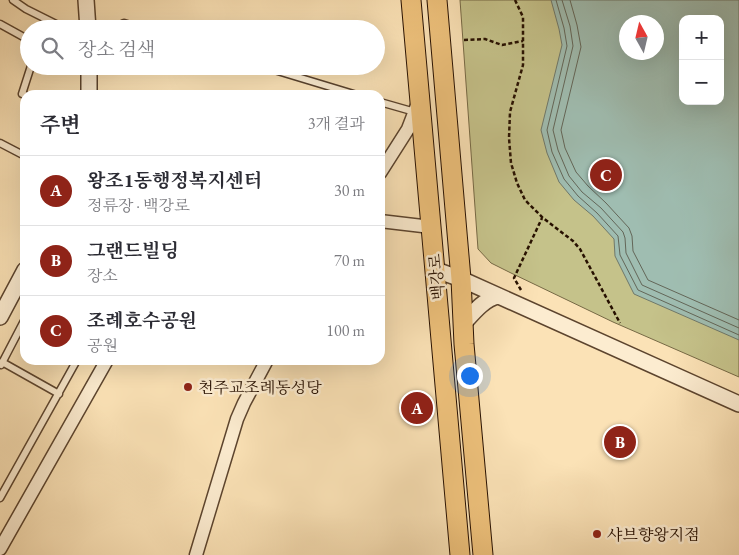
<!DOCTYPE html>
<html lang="ko">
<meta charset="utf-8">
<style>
body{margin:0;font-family:"EB Garamond","Noto Serif KR",serif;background:#f7f7f7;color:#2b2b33}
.controls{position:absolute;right:15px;top:15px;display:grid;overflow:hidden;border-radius:10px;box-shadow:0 5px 20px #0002}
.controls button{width:45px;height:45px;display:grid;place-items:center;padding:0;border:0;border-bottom:1px solid #e1e1e2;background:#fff;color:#2b2b33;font:25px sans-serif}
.compass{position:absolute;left:619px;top:15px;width:45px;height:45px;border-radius:50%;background:#fff;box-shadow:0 5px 20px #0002;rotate:352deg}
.you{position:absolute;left:469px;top:375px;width:18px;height:18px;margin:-12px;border:4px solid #fff;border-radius:50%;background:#1a73e8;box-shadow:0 0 0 8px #1a73e833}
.badge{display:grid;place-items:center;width:32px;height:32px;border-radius:50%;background:#8f2418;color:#fff;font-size:16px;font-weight:700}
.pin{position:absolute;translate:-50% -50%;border:2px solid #fff;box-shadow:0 1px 5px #0006}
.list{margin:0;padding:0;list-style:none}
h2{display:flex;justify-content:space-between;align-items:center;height:65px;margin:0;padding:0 20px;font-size:21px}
h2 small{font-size:16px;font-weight:400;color:#7c7c81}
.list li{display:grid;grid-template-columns:32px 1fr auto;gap:15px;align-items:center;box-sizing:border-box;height:70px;padding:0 20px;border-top:1px solid #e1e1e2}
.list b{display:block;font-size:19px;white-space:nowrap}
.list p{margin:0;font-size:16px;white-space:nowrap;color:#7c7c81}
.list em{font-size:16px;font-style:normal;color:#7c7c81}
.icon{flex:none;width:28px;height:28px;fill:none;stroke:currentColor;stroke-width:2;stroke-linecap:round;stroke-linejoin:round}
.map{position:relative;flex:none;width:739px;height:555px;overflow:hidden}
.search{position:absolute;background:#fff;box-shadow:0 5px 20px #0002;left:20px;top:20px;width:365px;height:55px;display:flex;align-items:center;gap:12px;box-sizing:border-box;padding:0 18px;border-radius:28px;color:#7c7c81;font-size:19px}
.panel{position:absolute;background:#fff;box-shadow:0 5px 20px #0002;left:20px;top:90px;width:365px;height:275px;border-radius:15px}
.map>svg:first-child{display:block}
.green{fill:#c5c28a;stroke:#766945;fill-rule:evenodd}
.water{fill:#9fbdb1;stroke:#6f786a;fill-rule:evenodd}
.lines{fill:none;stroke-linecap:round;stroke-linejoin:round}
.shore{stroke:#636658;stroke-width:1}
.service-casing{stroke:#5c442e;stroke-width:9}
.minor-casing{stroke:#5c442e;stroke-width:15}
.tertiary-casing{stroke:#5c442e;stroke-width:18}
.primary-casing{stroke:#271000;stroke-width:21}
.path{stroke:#271000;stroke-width:2.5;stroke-dasharray:4 2.5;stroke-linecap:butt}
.service{stroke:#fcecd0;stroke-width:6}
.minor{stroke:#fcecd0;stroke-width:12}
.tertiary{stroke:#fcecd0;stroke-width:15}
.primary{stroke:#eec17b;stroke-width:19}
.poi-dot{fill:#8f2418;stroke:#fcecd0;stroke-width:2}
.labels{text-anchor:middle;stroke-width:5;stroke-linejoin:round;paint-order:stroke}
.street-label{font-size:16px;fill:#271000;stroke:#fcecd0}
.poi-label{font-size:16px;fill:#271000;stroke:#fcecd0;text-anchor:start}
</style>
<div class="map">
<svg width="739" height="555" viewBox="0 0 739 555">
<rect width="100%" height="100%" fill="#fbe2b6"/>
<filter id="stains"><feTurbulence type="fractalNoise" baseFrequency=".004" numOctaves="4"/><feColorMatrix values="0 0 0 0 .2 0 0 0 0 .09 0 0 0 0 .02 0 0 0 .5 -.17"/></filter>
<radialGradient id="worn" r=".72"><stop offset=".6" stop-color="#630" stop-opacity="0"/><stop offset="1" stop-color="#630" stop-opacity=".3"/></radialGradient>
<path class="green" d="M460,0H739V377L613,322L511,273L491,263L478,249ZM683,19H720V101H683ZM626,22H656V52H626Z"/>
<path class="water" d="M551,0H739V340L634,294L615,256L614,239L593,216L574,200L559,182L547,153L541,130L562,45L559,29ZM683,19H720V101H683ZM626,22H656V52H626Z"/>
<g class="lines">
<path class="shore" d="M556,0L564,28L567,46L547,130L552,152L564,179L578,196L597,213L618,236L620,255L638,290L739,335
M562,0L570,26L573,46L553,130L558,150L569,176L582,192L601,208L623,232L625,238L626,253L642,285L739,328
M570,0L577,25L581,47L561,130L565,148L576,172L588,186L606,203L629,228L632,236L633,251L648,280L739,320"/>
<defs>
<path id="service" d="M13,0L26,9L66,29
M0,24L29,40
M112,29L124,23L143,29
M261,66L357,95
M25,95L22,94L31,66
M380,102L415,112
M0,143L25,156
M2,362L59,394
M1,365L25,319
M0,498L77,360"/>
<path id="minor" d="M380,173L408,129L418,103
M380,221L431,227
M0,549L107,360
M196,555L237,419L244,403L267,360"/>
<path id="tertiary" d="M86,0L88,29
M89,95V66
M436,270L461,279L739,404
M0,317L25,270
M463,324C473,313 484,299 498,296"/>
<path id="primary" d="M411,0L460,555
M437,0L461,279L464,344L483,555"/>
</defs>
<use href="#service" class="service-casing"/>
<use href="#minor" class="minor-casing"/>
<use href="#tertiary" class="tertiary-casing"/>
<use href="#primary" class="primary-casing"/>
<path class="path" d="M515,0L523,17V65L510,112L509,138L511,163L517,183L525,200L543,218L573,241L580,249L620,323
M464,40L485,39L502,45L523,41
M521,290L514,278L542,218"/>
<use href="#service" class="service"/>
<use href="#minor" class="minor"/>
<use href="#tertiary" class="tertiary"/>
<use href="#primary" class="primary"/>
</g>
<g class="poi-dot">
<circle cx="188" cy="387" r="5"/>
<circle cx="597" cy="534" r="5"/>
</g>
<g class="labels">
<g class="street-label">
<text transform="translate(436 277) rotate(-95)" y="6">백강로</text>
</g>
<g class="poi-label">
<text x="198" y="393">천주교조례동성당</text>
<text x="607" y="540">샤브향왕지점</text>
</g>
</g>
<rect width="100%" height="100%" filter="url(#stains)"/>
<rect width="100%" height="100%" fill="url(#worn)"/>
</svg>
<div class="controls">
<button>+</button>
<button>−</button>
</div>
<svg class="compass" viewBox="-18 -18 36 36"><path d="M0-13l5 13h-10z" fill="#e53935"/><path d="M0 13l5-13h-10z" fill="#7c7c81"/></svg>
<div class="you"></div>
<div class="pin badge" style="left:417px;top:408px">A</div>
<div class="pin badge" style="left:620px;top:442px">B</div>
<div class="pin badge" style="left:606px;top:175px">C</div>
<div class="search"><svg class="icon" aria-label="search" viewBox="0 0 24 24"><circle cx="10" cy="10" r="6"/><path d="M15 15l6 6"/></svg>장소 검색</div>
<section class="panel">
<h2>주변<small>3개 결과</small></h2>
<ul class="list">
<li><span class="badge">A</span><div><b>왕조1동행정복지센터</b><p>정류장 · 백강로</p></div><em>30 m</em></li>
<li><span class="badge">B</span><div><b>그랜드빌딩</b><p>장소</p></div><em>70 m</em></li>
<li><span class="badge">C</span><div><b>조례호수공원</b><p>공원</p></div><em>100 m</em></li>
</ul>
</section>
</div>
